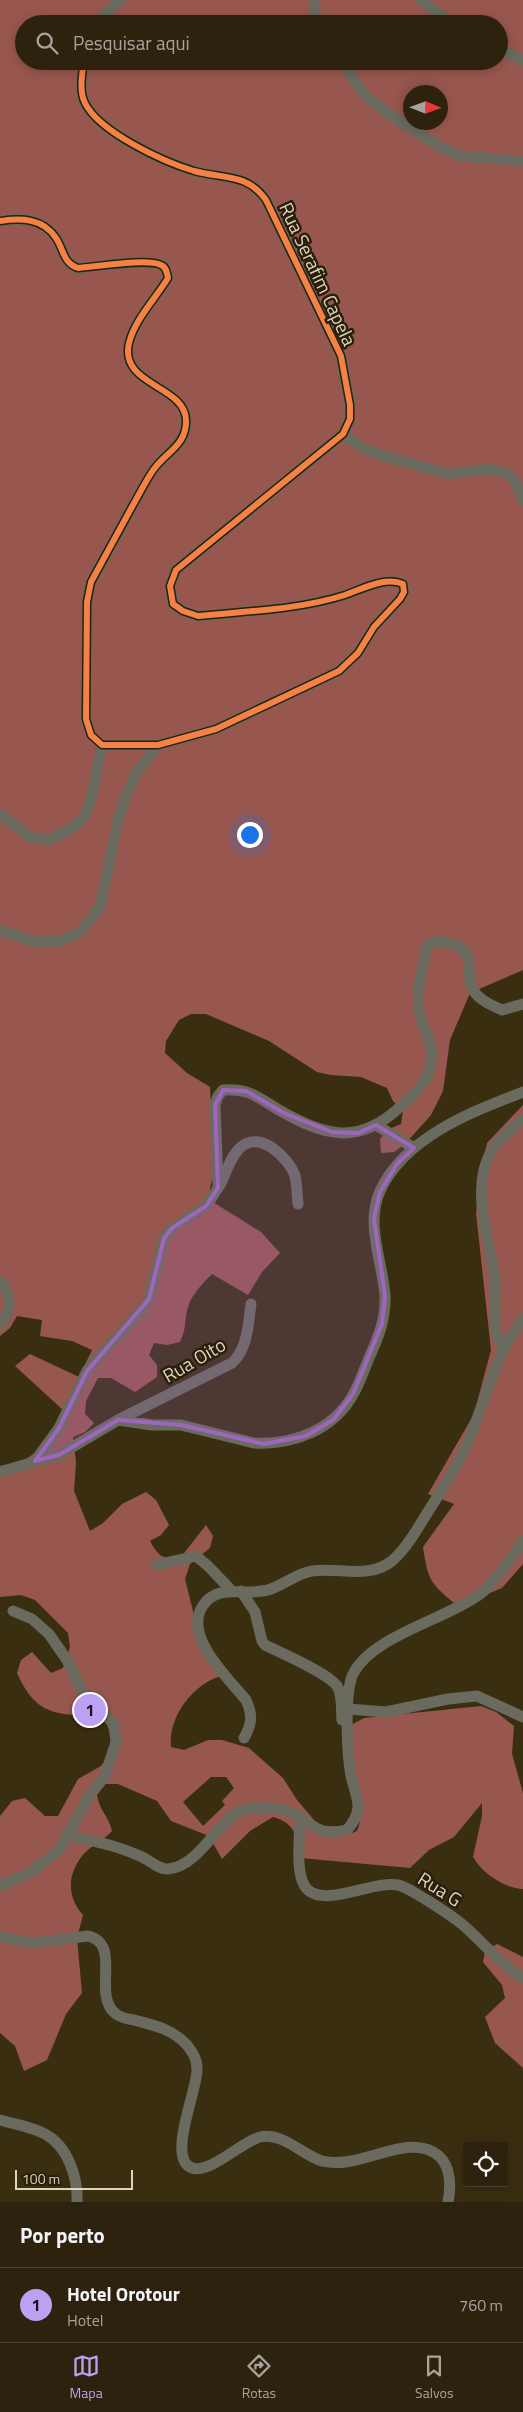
<!DOCTYPE html>
<html lang="pt">
<style>
body{margin:0;font-family:"Titillium Web",sans-serif;background:#342a16;color:#f1f3f6}
.controls{position:absolute;right:15px;bottom:15px;display:grid;overflow:hidden;border-radius:0px;box-shadow:0 2px 12px #0003}
.controls button{width:45px;height:45px;display:grid;place-items:center;padding:0;border:0;border-bottom:1px solid #483f2e;background:#2c220d;color:#f1f3f6;font:25px sans-serif}
.compass{position:absolute;left:403px;top:85px;width:45px;height:45px;border-radius:50%;background:#2c220d;box-shadow:0 2px 12px #0003;rotate:91deg}
.scale{position:absolute;left:15px;bottom:12px;width:118px;box-sizing:border-box;padding-left:5px;border:2px solid #dfd3ba;border-top:0;font-size:14px;line-height:18px;white-space:nowrap;color:#dfd3ba;-webkit-text-stroke:4px #291f0b;paint-order:stroke}
.you{position:absolute;left:249px;top:834px;width:18px;height:18px;margin:-12px;border:4px solid #fff;border-radius:50%;background:#1a73e8;box-shadow:0 0 0 8px #1a73e833}
.badge{display:grid;place-items:center;width:32px;height:32px;border-radius:50%;background:#bca0f2;color:#111;font-size:16px;font-weight:700}
.pin{position:absolute;translate:-50% -50%;border:2px solid #fff;box-shadow:0 1px 5px #0006}
.list{margin:0;padding:0;list-style:none}
h2{display:flex;justify-content:space-between;align-items:center;height:65px;margin:0;padding:0 20px;font-size:21px}
h2 small{font-size:16px;font-weight:400;color:#a6a49d}
.list li{display:grid;grid-template-columns:32px 1fr auto;gap:15px;align-items:center;box-sizing:border-box;height:75px;padding:0 20px;border-top:1px solid #483f2e}
.list b{display:block;font-size:19px;white-space:nowrap}
.list p{margin:0;font-size:16px;white-space:nowrap;color:#a6a49d}
.list em{font-size:16px;font-style:normal;color:#a6a49d}
.icon{flex:none;width:28px;height:28px;fill:none;stroke:currentColor;stroke-width:2;stroke-linecap:round;stroke-linejoin:round}
.map{position:relative;flex:none;width:523px;height:2202px;overflow:hidden}
.search{position:absolute;background:#2c220d;box-shadow:0 2px 12px #0003;left:15px;right:15px;top:15px;height:55px;display:flex;align-items:center;gap:12px;box-sizing:border-box;padding:0 18px;border-radius:28px;color:#a6a49d;font-size:19px}
.sheet{height:140px;background:#2c220d}
nav{display:flex;justify-content:space-around;align-items:center;box-sizing:border-box;height:70px;border-top:1px solid #483f2e;background:#2c220d;font-size:14px;color:#a6a49d}
nav a{display:grid;justify-items:center;gap:2px}
nav .on{color:#bca0f2}
.map>svg:first-child{display:block}
.forest{fill:#98574e;fill-rule:evenodd}
.lines{fill:none;stroke-linecap:round;stroke-linejoin:round}
.minor{stroke:#6a6a5e;stroke-width:11}
.cycleway-casing{stroke:#291f0b;stroke-width:9}
.cycleway{stroke:#f48246;stroke-width:6}
.marked{fill:#9e66bd;fill-opacity:0.2;stroke:#9e66bd;stroke-width:4;stroke-linejoin:round}
.labels{text-anchor:middle;stroke-width:5;stroke-linejoin:round;paint-order:stroke}
.street-label{font-size:19px;fill:#dfd3ba;stroke:#291f0b}
</style>
<div class="map">
<svg width="523" height="2202" viewBox="0 0 523 2202">
<rect width="100%" height="100%" fill="#3a2e11"/>
<path class="forest" d="M0,0H523V970L470,993L450,1040L443,1091L431,1115L405,1144L394,1152L381,1153L380,1139L389,1129L401,1124L403,1111L393,1101L387,1088L361,1077L331,1075L317,1072L269,1041L206,1014H191L179,1020L166,1041L165,1053L187,1073L210,1087L215,1167L209,1193L216,1204L261,1232L280,1253L262,1272L248,1295L212,1274C204,1282 191,1295 188,1307C184,1320 187,1328 180,1342L167,1345L154,1343L149,1355L157,1365V1377L135,1392L111,1378H98L86,1401L85,1414L94,1423L85,1432L73,1437L76,1462L74,1491L90,1531L103,1523L122,1504L146,1492L156,1500L169,1525L161,1535L150,1541C159,1557 163,1560 181,1557L206,1525L213,1536L210,1548L190,1564L185,1579L193,1611L194,1624L221,1676C193,1684 168,1717 171,1747L184,1750L208,1740H222L249,1748L283,1778L297,1800L320,1827L344,1836L357,1831C366,1808 355,1808 353,1789C352,1768 352,1746 351,1725L364,1718L481,1706L496,1712L514,1726L512,1754L523,1793V1889C504,1888 482,1873 473,1857L482,1816V1803L454,1837L429,1850L410,1868L300,1858C296,1836 297,1824 273,1817L250,1831L222,1859L209,1836L171,1821L157,1801L118,1784H105L97,1794C99,1811 108,1814 112,1831C103,1841 90,1846 82,1856C67,1875 67,1897 83,1915L77,1938L82,1993L66,2014L47,2060L24,2071L15,2046L0,2033V1816L12,1801L25,1798L45,1816H58L78,1779L101,1766L109,1755L112,1741L105,1717C60,1713 38,1720 17,1673L21,1660L32,1652L51,1673L63,1668L70,1647L68,1633L35,1600L21,1595L0,1597V1466C38,1462 47,1441 63,1410L15,1366L30,1354L79,1377L92,1350L72,1341L40,1336L42,1320L17,1316L10,1328L0,1336ZM24,24H499V61H24ZM410,92H440V122H410ZM211,1777H226L234,1788L222,1801L225,1805L203,1826L183,1802Z
M523,1105V1564L502,1588L466,1603H454C429,1582 428,1579 423,1547L454,1504L428,1494L474,1414L491,1350L476,1213L481,1170L487,1143Z
M497,1944L523,1957V2068L495,2043L485,2017L505,1998L502,1985L483,1962L485,1951Z"/>
<g class="lines">
<path class="minor" d="M314,0L316,24
M421,0L452,24
M99,24L104,15L121,0
M499,48L523,61
M341,61L365,95L388,114L442,148L461,156L523,161
M0,221C21,218 43,218 56,238C64,250 63,263 78,268C95,267 147,258 161,265C166,267 167,272 168,278C156,298 135,319 129,343C119,386 185,385 186,420C187,445 166,452 154,469C146,480 140,493 133,505C119,531 105,556 91,582L87,602L86,719L91,735L102,745H158L216,729L339,671L358,653L374,627L400,599L404,592L403,584C386,576 362,589 345,595C298,610 246,611 198,616L183,611L173,604L170,586L176,570L343,434L350,419V405L341,356L266,200C247,173 224,179 194,171C164,162 99,132 85,103C79,91 82,74 84,61
M343,434L363,448L381,455L448,474L489,469L506,473L515,481L523,501
M0,814L30,837L49,840L75,826L86,814L91,799L102,745
M0,930L35,942L60,941L79,933L100,907L118,820L127,793L136,773L158,745
M376,1125L414,1148
M220,1185C226,1173 231,1155 241,1147C260,1130 289,1158 295,1176C297,1185 297,1195 298,1204
M0,1281C12,1296 12,1309 0,1325
M504,1349C489,1329 497,1302 495,1279C490,1242 472,1194 488,1158C494,1143 510,1129 523,1119
M118,1420L232,1363C248,1348 248,1325 251,1304
M35,1461L59,1428L87,1371L95,1361L143,1309L149,1299L164,1238L172,1228L206,1206L218,1188L215,1105L218,1096L223,1090C249,1088 257,1097 279,1110C324,1136 358,1146 400,1107C412,1096 428,1082 431,1065C435,1038 421,1032 419,1010C416,989 423,967 427,946L436,941C453,943 469,946 469,966C470,973 469,980 471,986C476,999 491,1005 502,1010L523,1004
M0,1472L59,1455L118,1420L152,1425H181L254,1443C294,1445 334,1430 354,1393C360,1382 364,1370 369,1358C378,1338 386,1319 385,1296C383,1263 365,1225 380,1191C405,1137 471,1112 523,1092
M156,1565L196,1556L208,1566L232,1591
M241,1591L255,1612L262,1641L265,1645C281,1653 328,1673 337,1686C343,1695 341,1710 342,1720
M348,1709L386,1712L448,1699L477,1696L523,1717
M244,1738C252,1724 253,1715 246,1700C228,1678 184,1637 202,1607C218,1581 247,1598 271,1589C285,1584 298,1573 312,1571C339,1567 370,1580 393,1560C406,1548 415,1533 424,1518C439,1494 455,1471 466,1446C480,1415 489,1381 503,1350C508,1339 517,1330 523,1318
M300,1819C300,1836 294,1878 308,1890C327,1907 374,1880 398,1885C407,1887 416,1894 425,1899C438,1907 451,1915 463,1925C484,1943 500,1964 523,1978
M68,1835C94,1841 119,1846 144,1858C152,1862 158,1869 168,1869C202,1867 221,1810 251,1808C262,1807 274,1807 285,1810C312,1818 311,1838 347,1830C353,1823 358,1816 358,1806C358,1796 353,1786 351,1776C347,1755 344,1693 353,1674C372,1636 445,1620 480,1594C497,1581 510,1559 523,1541
M0,1886L31,1872L59,1850L89,1796L105,1776L116,1742L114,1724L83,1693L67,1660L49,1634L32,1619L13,1611
M0,1937L33,1943L88,1936C123,1944 91,1995 116,2014C121,2018 128,2019 134,2020C154,2025 172,2029 187,2045C193,2053 197,2059 197,2069C198,2089 166,2159 192,2168C210,2174 241,2142 260,2137C283,2132 302,2155 322,2161C360,2171 409,2130 439,2156C451,2167 451,2187 448,2202
M0,2120C14,2124 32,2127 45,2134C68,2146 78,2178 77,2202"/>
<defs>
<path id="cycleway" d="M0,221C21,218 43,218 56,238C64,250 63,263 78,268C95,267 147,258 161,265C166,267 167,272 168,278C156,298 135,319 129,343C119,386 185,385 186,420C187,445 166,452 154,469C146,480 140,493 133,505C119,531 105,556 91,582L87,602L86,719L91,735L102,745H158L216,729L339,671L358,653L374,627L400,599L404,592L403,584C386,576 362,589 345,595C298,610 246,611 198,616L183,611L173,604L170,586L176,570L343,434L350,419V405L341,356L266,200C247,173 224,179 194,171C164,162 99,132 85,103C79,91 82,74 84,61"/>
</defs>
<use href="#cycleway" class="cycleway-casing"/>
<use href="#cycleway" class="cycleway"/>
</g>
<path class="marked" d="M223,1090L246,1091L284,1113L332,1132L358,1133L376,1125L414,1148L397,1164L380,1192L374,1219L385,1296L382,1324L353,1394L333,1420L306,1436L264,1444L181,1425L118,1420L59,1455L35,1461L59,1428L87,1371L149,1299L164,1238L172,1228L206,1206L218,1188L215,1105Z"/>
<g class="labels">
<g class="street-label">
<text transform="translate(318 274) rotate(65)" y="7">Rua Serafim Capela</text>
<text transform="translate(194 1360) rotate(-30)" y="7">Rua Oito</text>
<text transform="translate(440 1889) rotate(32)" y="7">Rua G</text>
</g>
</g>
</svg>
<div class="controls">
<button><svg class="icon" aria-label="locate" viewBox="0 0 24 24"><circle cx="12" cy="12" r="6"/><path d="M12 2v4M12 18v4M2 12h4M18 12h4"/></svg></button>
</div>
<svg class="compass" viewBox="-18 -18 36 36"><path d="M0-13l5 13h-10z" fill="#e53935"/><path d="M0 13l5-13h-10z" fill="#a6a49d"/></svg>
<div class="scale">100 m</div>
<div class="you"></div>
<div class="pin badge" style="left:90px;top:1710px">1</div>
<div class="search"><svg class="icon" aria-label="search" viewBox="0 0 24 24"><circle cx="10" cy="10" r="6"/><path d="M15 15l6 6"/></svg>Pesquisar aqui</div>
</div>
<section class="sheet">
<h2>Por perto<small></small></h2>
<ul class="list">
<li><span class="badge">1</span><div><b>Hotel Orotour</b><p>Hotel</p></div><em>760 m</em></li>
</ul>
</section>
<nav>
<a class="on"><svg class="icon" aria-label="map" viewBox="0 0 24 24"><path d="M3 6l6-2 6 2 6-2v14l-6 2-6-2-6 2zM9 4v14M15 6v14"/></svg>Mapa</a>
<a><svg class="icon" aria-label="directions" viewBox="0 0 24 24"><path d="M12 3l9 9-9 9-9-9zM9 14v-3h6M13 9l2 2-2 2"/></svg>Rotas</a>
<a><svg class="icon" aria-label="saved" viewBox="0 0 24 24"><path d="M7 4h10v16l-5-4-5 4z"/></svg>Salvos</a>
</nav>
